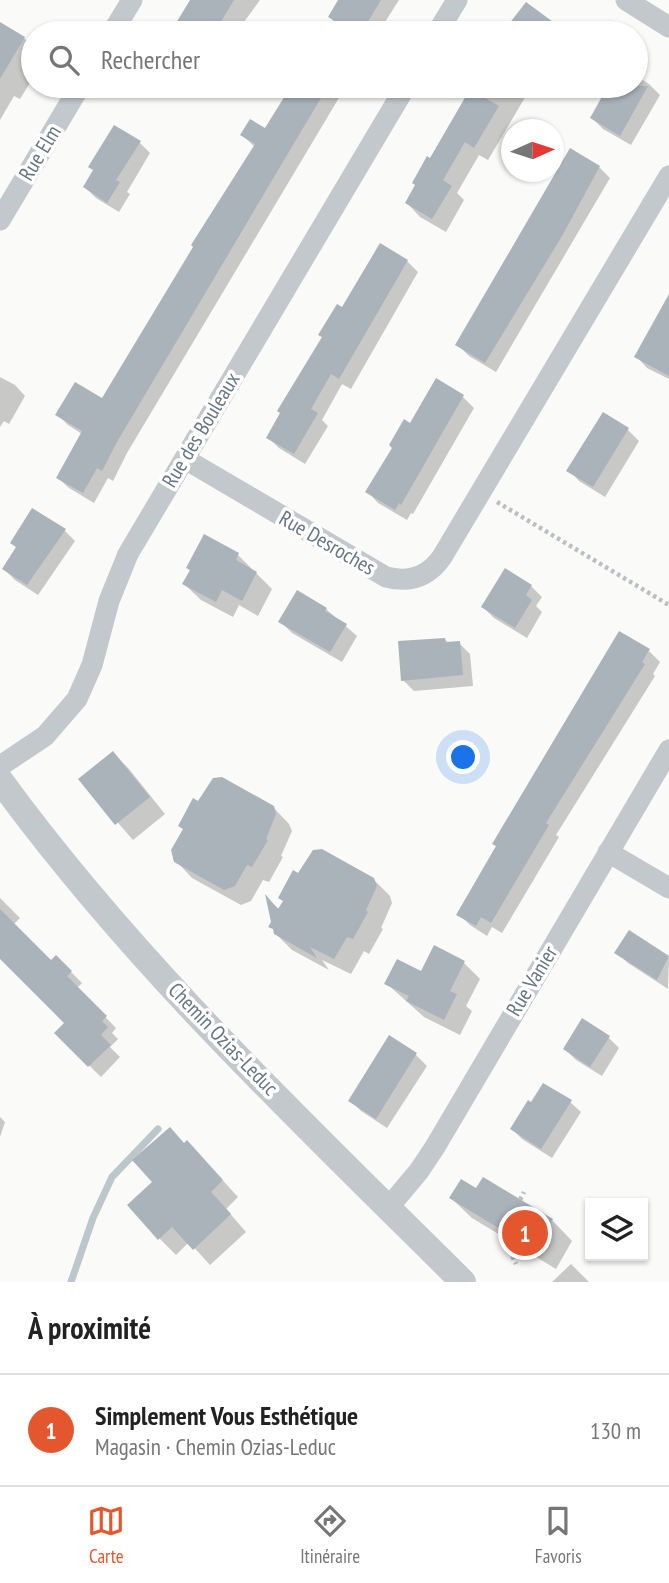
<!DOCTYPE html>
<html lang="fr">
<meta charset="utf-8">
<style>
body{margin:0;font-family:"PT Sans Narrow",sans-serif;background:#f6f6f6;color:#222}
.controls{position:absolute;right:21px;bottom:21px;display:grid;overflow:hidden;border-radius:0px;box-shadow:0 2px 5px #0004}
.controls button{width:63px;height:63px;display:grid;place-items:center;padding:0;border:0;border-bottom:2px solid #e0e0e0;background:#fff;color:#222;font:35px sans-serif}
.compass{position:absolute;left:501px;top:119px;width:63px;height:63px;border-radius:50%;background:#fff;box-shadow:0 2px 5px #0004;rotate:87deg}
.you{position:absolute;left:464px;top:758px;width:24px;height:24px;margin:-18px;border:5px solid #fff;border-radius:50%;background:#1a73e8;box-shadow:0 0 0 10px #1a73e833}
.badge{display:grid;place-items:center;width:46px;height:46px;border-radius:50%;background:#e4572e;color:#fff;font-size:23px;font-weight:700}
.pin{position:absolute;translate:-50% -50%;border:4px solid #fff;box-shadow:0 2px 7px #0006}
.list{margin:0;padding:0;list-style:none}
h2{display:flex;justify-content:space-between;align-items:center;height:91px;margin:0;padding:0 28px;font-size:30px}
h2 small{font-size:23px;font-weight:400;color:#767676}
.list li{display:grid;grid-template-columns:46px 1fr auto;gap:21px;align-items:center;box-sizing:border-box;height:112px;padding:0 28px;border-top:2px solid #e0e0e0}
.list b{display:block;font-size:26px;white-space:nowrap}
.list p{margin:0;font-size:23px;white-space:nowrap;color:#767676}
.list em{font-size:23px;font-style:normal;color:#767676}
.icon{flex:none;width:38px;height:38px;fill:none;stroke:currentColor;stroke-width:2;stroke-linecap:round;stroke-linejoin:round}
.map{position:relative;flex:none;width:669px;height:1282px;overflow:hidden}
.search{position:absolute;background:#fff;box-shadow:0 2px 5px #0004;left:21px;right:21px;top:21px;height:77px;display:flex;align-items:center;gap:18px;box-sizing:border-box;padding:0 24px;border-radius:38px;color:#767676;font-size:26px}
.sheet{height:203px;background:#fff}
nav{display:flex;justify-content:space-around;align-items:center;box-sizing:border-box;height:98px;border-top:2px solid #e0e0e0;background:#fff;font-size:19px;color:#767676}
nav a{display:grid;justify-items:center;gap:4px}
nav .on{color:#e4572e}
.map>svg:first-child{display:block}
.shadow{fill:#0003}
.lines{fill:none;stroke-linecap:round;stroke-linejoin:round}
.stream{stroke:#bbc7cb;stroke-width:7}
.building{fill:#aab3b9}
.path{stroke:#bbbfc2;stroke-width:4.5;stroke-dasharray:3.5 3.5;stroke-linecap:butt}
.minor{stroke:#c3c8cc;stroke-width:21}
.tertiary{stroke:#c3c8cc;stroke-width:26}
.labels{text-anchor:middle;stroke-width:7;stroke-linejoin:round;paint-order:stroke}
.street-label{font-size:21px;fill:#657683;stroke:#fff}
</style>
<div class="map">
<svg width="669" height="1282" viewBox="0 0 669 1282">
<rect width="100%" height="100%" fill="#fafaf8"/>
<path class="shadow" d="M192,0H260L236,33H172Z
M341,0H399L378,33H350L341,28L330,17Z
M0,24L24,38L33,47V78L20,99L14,96L0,120Z
M636,76L649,84L660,95L631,145L603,129L592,118L610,86H636Z
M293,86H346L127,453L113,481L108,478L94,503L69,488L58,478L82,434L68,425L58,415L103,400L255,147L242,135L266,130Z
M474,86H538L530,96L527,94L488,160L479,155L457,193L464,200L446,232L420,217L407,203Z
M139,142L150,153L127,192L130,194L119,212L96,198L85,187Z
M599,167L610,178L496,372L469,356L458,345Z
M407,261L418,272L351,389L342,384L322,420L328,426L305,464L279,448L268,437L342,309Z
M669,300V379L647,368L637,357Z
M0,377L15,385L25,396L9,424L4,421L0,427Z
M437,381L463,397L474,408L413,514L411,513L407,520L378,503L368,492Z
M603,414L628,430L639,441L605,497L579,481L569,470Z
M64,530L75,541L38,595L15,580L4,569Z
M205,537L238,555L272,589L258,616L239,605L233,617L201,600L184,584Z
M531,586L542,597L536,606L542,612L527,638L494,618L483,607Z
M326,609L357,636L342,662L292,633L281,622Z
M444,639L449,644L459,643L470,654L473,686L414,691L403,680Z
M649,651L660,662L653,674L655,676L556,835L559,837L502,933L492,927L487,936L470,925L459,914Z
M113,753L129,769L165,814L133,840L80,779Z
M198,803L273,807L289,824L292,831L281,856L283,857L269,882L263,880L251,901L241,905L192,878L176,861Z
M299,875L373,879L390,896L392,903L381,928L383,929L369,954L364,951L351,974L322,960L329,970L292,950L275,933L268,899L280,910Z
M0,898L20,918L13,925L52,962L56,957L82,983L77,988L116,1028L112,1033L118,1039L110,1047L120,1057L101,1077L56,1033L66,1023L0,947Z
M629,933L669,958L668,989L628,963L617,953Z
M464,963L480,979L466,1006L472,1011L460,1035L424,1017L386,983Z
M608,1037L619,1048L602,1076L576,1060L565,1049Z
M390,1038L416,1055L427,1066L387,1128L361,1111L350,1100Z
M570,1102L581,1112L552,1158L522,1139L512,1129Z
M0,1117L5,1122L0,1137Z
M185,1144L203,1159L238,1197L226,1209L246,1232L210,1265L189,1242L176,1255L160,1239L155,1182Z
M477,1190L552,1220L572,1241L556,1269L472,1218L451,1198Z
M571,1264L589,1282H552Z"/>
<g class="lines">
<path class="stream" d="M71,1282L93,1218L112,1177L158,1129"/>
</g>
<path class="building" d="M190,0H234L214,33H170Z
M338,0H381L361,33H354L328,17Z
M526,2L568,33H502Z
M0,22L25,37L0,79Z
M291,86H328L117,442L102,471L97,468L83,493L56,478L82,431L55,415L75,382L102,398L193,247L191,245L255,144L240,135L250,119L265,128Z
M608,86H648L620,136L590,118Z
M470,89L499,106L474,148L465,142L443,180L452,186L432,219L405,203L415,185L412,183L427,156L430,158Z
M114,125L141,141L116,180L120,182L107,203L83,187L93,170L88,167Z
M570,148L600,166L562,236L485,363L455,345Z
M380,243L408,260L339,379L331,374L311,409L318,413L294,454L266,438L280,413L277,411L322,337L318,335L337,304L342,307Z
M669,294V376L634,357Z
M436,378L464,395L401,505L399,503L395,510L365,492L392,448L389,445L404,419L410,423Z
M603,412L629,428L593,487L566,471Z
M32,508L66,529L27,585L2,569L16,547L10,543Z
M204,534L239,553L236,560L257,572L242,601L222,590L216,602L182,584L190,570L186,568Z
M505,568L532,585L526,595L532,600L515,628L481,607Z
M297,590L327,608L325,611L347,624L330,652L278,622Z
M619,631L650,649L642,662L645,664L546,823L549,825L491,923L481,917L476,926L456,915L496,846L492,844Z
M445,638L446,642L460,641L463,675L401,681L398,641Z
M113,751L150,797L115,825L78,779Z
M222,777L274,806L276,814L266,839L268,840L252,867L247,865L235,886L224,890L174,862L171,850L183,829L178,826L193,798L198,801L213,778Z
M322,849L374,878L377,886L366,910L368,912L353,939L347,937L334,959L310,947L317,958L274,934L273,929L268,927L271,922L265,894L278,909L283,901L278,898L293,870L298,873L313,850Z
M0,909L51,960L56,955L72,971L67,976L107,1016L102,1021L108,1027L101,1035L111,1045L88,1067L54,1033L64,1023L0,959Z
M629,930L669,956L657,980L614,953Z
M434,945L465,961L450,991L457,994L444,1020L406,1001L409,996L384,984L397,959L421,971Z
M582,1018L610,1036L590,1067L563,1049Z
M389,1035L417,1053L376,1119L348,1101Z
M543,1083L572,1100L541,1149L510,1129L528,1100L531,1102Z
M170,1127L184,1143L187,1140L223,1180L211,1192L231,1214L193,1250L172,1227L158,1240L127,1205L152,1182L132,1160Z
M483,1177L553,1219L535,1250L449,1198L461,1179L476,1188Z"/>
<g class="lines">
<path class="path" d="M497,502L669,605
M520,1200L524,1192
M504,1231L502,1234L516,1264"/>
<path class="minor" d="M626,0L669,27
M112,33L132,0
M437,33L457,0
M0,220L80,86
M185,459L386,577C409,583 428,577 442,557L669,176
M0,766L45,736L77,699L92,665L109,601L128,554L406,86
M608,852L669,888
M388,1208L419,1171L435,1147L669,750"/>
<path class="tertiary" d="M0,780C134,964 302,1122 463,1282"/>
</g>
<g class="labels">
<g class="street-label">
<text transform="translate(40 153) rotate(-59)" y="7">Rue Elm</text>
<text transform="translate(201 430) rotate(-59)" y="7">Rue des Bouleaux</text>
<text transform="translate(327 543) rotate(30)" y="7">Rue Desroches</text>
<text transform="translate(532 981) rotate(-59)" y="7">Rue Vanier</text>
<text transform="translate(223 1039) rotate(46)" y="7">Chemin Ozias-Leduc</text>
</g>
</g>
</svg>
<div class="controls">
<button><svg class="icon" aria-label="layers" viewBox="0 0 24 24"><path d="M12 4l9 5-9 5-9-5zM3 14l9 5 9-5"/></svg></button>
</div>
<svg class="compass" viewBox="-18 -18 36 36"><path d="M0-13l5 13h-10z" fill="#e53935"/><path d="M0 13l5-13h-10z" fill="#767676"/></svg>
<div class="you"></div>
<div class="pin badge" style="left:525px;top:1233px">1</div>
<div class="search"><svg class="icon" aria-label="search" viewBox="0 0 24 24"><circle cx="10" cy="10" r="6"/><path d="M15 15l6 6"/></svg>Rechercher</div>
</div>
<section class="sheet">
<h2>À proximité<small></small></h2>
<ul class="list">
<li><span class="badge">1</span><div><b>Simplement Vous Esthétique</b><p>Magasin · Chemin Ozias-Leduc</p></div><em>130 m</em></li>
</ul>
</section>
<nav>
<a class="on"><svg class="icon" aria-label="map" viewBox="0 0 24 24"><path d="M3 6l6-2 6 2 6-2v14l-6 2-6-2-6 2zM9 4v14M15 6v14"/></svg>Carte</a>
<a><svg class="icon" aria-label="directions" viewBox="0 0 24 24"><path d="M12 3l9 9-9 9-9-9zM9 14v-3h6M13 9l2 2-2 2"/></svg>Itinéraire</a>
<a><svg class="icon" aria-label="saved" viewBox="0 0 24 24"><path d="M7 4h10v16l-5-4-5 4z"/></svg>Favoris</a>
</nav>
